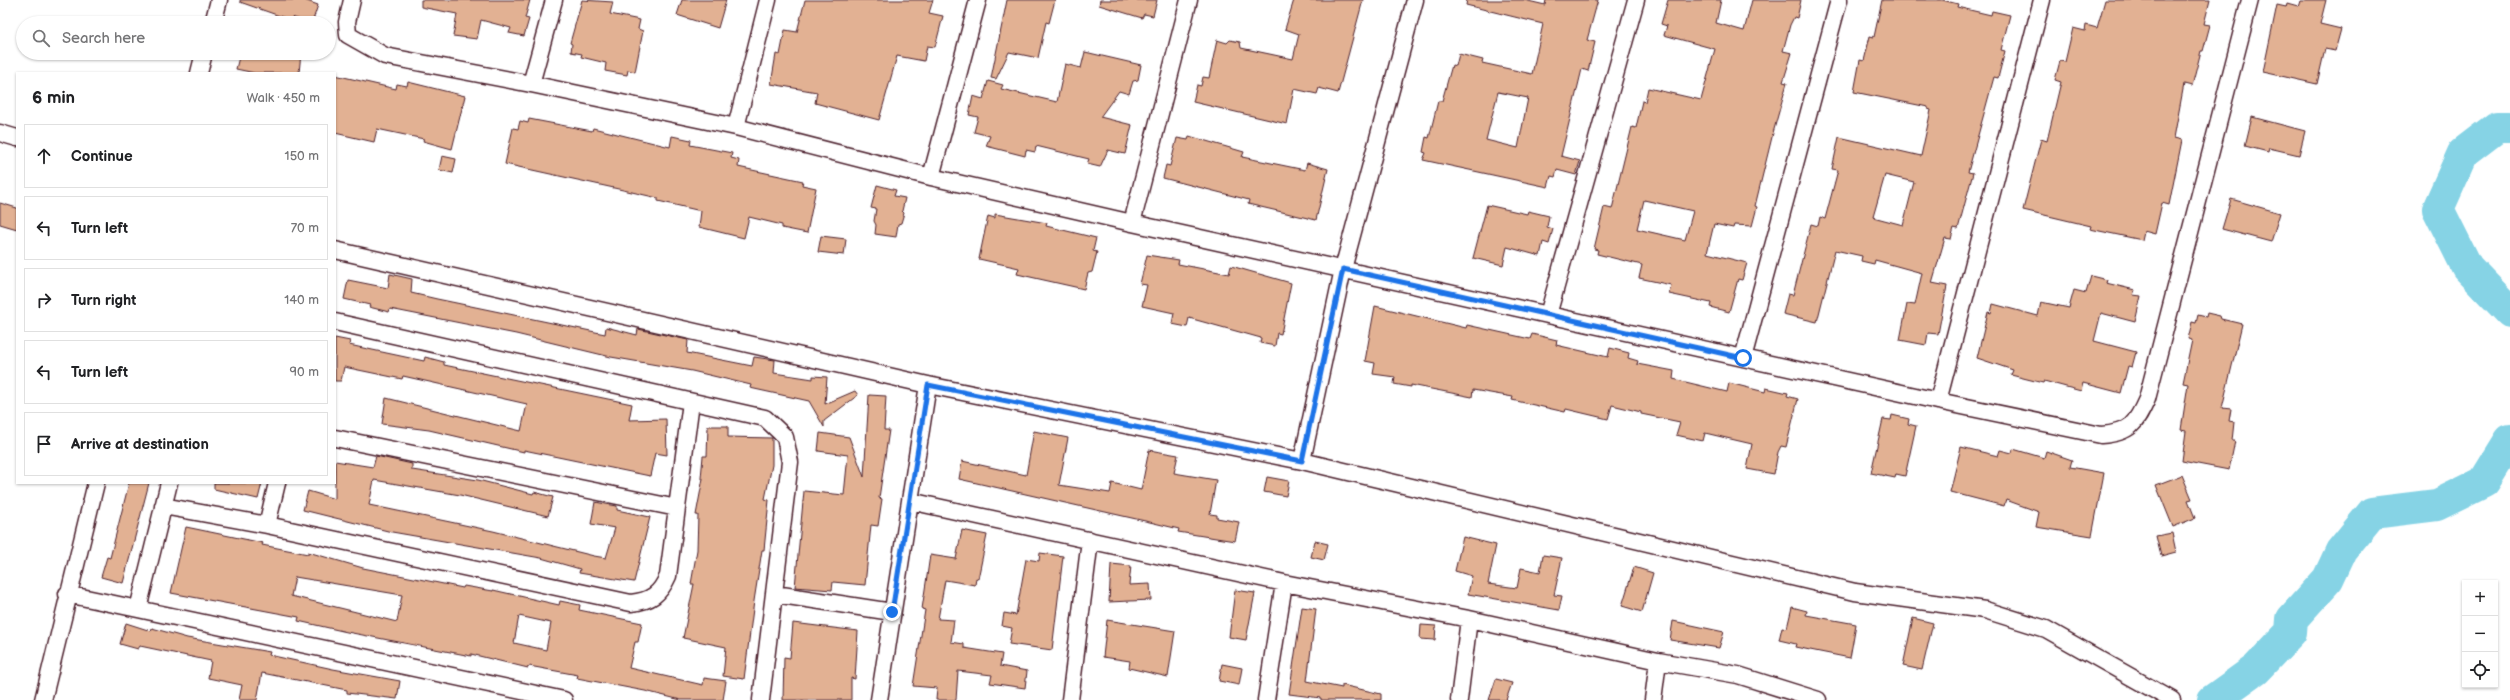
<!DOCTYPE html>
<meta charset="utf-8">
<style>
body{margin:0;font-family:"Balsamiq Sans",sans-serif;background:#f6f6f6;color:#202124}
.controls{position:absolute;right:12px;bottom:12px;display:grid;overflow:hidden;border-radius:0px;box-shadow:0 1px 3px #0004}
.controls button{width:36px;height:36px;display:grid;place-items:center;padding:0;border:0;border-bottom:1px solid #e0e0e0;background:#fff;color:#202124;font:20px sans-serif}
.stop{position:absolute;width:12px;height:12px;margin:-9px;border:3px solid #1a73e8;border-radius:50%;background:#fff}
.stop.end{background:#1a73e8;border-color:#fff;box-shadow:0 1px 4px #0008}
.list{margin:0;padding:0;list-style:none}
h2{display:flex;justify-content:space-between;align-items:center;height:52px;margin:0;padding:0 16px;font-size:17px}
h2 small{font-size:13px;font-weight:400;color:#757577}
.list li{display:grid;grid-template-columns:26px 1fr auto;gap:12px;align-items:center;box-sizing:border-box;height:64px;margin:0 8px 8px;padding:0 8px;border:1px solid #e0e0e0;border-radius:0px}
.list b{display:block;font-size:15px;white-space:nowrap}
.list em{font-size:13px;font-style:normal;color:#757577}
.icon{flex:none;width:22px;height:22px;fill:none;stroke:currentColor;stroke-width:2;stroke-linecap:round;stroke-linejoin:round}
.map{position:relative;flex:none;width:2510px;height:700px;overflow:hidden}
.search{position:absolute;background:#fff;box-shadow:0 1px 3px #0004;left:16px;top:16px;width:320px;height:44px;display:flex;align-items:center;gap:10px;box-sizing:border-box;padding:0 14px;border-radius:22px;color:#757577;font-size:15px}
.panel{position:absolute;background:#fff;box-shadow:0 1px 3px #0004;left:16px;top:72px;width:320px;height:412px;border-radius:0px}
.map>svg:first-child{display:block}
.lines{fill:none;stroke-linecap:round;stroke-linejoin:round}
.river{stroke:#86d3e5;stroke-width:32}
.building{fill:#e2b193;stroke:#4a1f2b;fill-rule:evenodd}
.street-casing{stroke:#4a1f2b;stroke-width:19}
.street{stroke:#fff;stroke-width:16}
.route{stroke:#1a73e8;stroke-width:5}
</style>
<div class="map">
<svg width="2510" height="700" viewBox="0 0 2510 700">
<rect width="100%" height="100%" fill="#fff"/>
<filter id="ink" filterUnits="userSpaceOnUse"><feTurbulence type="fractalNoise" baseFrequency=".025" numOctaves="2"/><feDisplacementMap in="SourceGraphic" scale="8" xChannelSelector="R" yChannelSelector="G"/><feConvolveMatrix kernelMatrix="1 2 1 2 8 2 1 2 1" color-interpolation-filters="sRGB"/></filter>
<g filter="url(#ink)">
<g class="lines">
<path class="river" d="M2510,127H2497L2463,153L2438,209L2467,267L2510,312
M2213,700L2256,669L2291,632L2292,619L2328,579L2341,551L2372,513L2437,505L2484,482L2510,440"/>
</g>
<path class="building" d="M240,0H304L318,5L312,23H309L292,17L291,20L240,2Z
M421,0H530L525,18L529,19L524,36L509,33L511,28L481,20L477,39L453,36L457,14L421,7Z
M582,0L613,2L610,14L640,20L638,29L643,31L635,72L628,70L627,75L605,71L606,63L581,57L582,54L571,52L572,44L570,43Z
M682,0H726L718,28L677,15Z
M805,0H933L929,13L943,16L935,47L927,46L924,61L897,56L879,120L815,103L817,92L771,84L776,54L780,55L785,30L797,32Z
M1007,0H1055L1049,23L1046,22L1038,58L1009,52L996,79L991,78Z
M1100,0H1157L1153,16L1144,14L1142,18L1099,5Z
M1294,0H1363L1338,93L1319,88L1317,94L1294,89L1287,124L1193,102L1197,85L1201,86L1203,77L1209,78L1217,40L1227,43L1230,40L1240,42L1241,48L1293,59L1299,34L1285,29Z
M1467,0H1524L1545,5L1546,0H1598L1587,40L1595,42L1588,71L1582,69L1561,156L1580,161L1576,175L1557,170L1555,177L1551,176L1548,187L1423,160L1426,153L1423,152L1426,137L1429,138L1438,101H1442L1452,65L1456,66L1459,54L1483,60L1482,63L1532,74L1543,24L1466,5ZM1498,92L1528,98L1518,148L1486,140Z
M1668,0H1721L1716,23L1744,31L1752,0H1801L1797,18L1794,17L1790,25L1783,51L1792,53L1783,82L1787,83L1773,133L1755,206L1757,207L1752,226L1734,225L1733,228L1714,224L1707,253L1747,263L1742,280L1738,279L1729,312L1710,307L1711,303L1669,294L1671,285L1639,278L1642,265L1597,254L1598,250L1594,249L1604,207L1612,209L1632,127L1636,128L1642,101L1645,102L1648,88L1701,100L1715,49L1664,35L1667,26L1661,24ZM1644,200L1693,211L1685,240L1637,229Z
M1882,0H1942L1958,4L1957,7L1991,15L1992,11L2010,15L2001,50L2005,51L1998,78L1994,77L1968,172L1973,173L1958,229L1954,228L1951,239L1945,238L1932,283L1947,286L1938,334L1928,333L1926,345L1900,340L1907,304L1915,305L1922,273L1875,260L1874,264L1861,261L1862,256L1835,250L1817,322L1783,314L1788,294L1793,295L1811,224L1818,226L1820,217L1825,219L1838,170L1832,169L1839,137L1921,156L1931,110L1928,109V107L1854,92L1860,60L1864,61L1870,36L1874,37ZM1885,175L1914,182L1903,225L1873,217Z
M2105,0H2210L2204,24L2210,25L2203,51H2201L2192,86L2184,84L2174,138L2182,140L2169,205L2162,203L2155,234L2144,231L2142,240L2090,229L2091,226L2023,210L2041,139L2047,141L2061,82L2055,80L2060,61L2065,62L2073,28L2085,31L2086,25L2097,28Z
M2300,0H2326L2320,24L2341,29L2335,51L2325,49L2317,84L2263,72L2277,5L2286,7L2287,3L2298,6Z
M1085,52L1141,65L1138,80L1133,81L1129,94L1119,91L1100,117L1132,125L1125,154L1108,150L1100,167L1087,164L1089,159L1036,146L1035,152L1026,150L1025,156L986,146L990,136L974,132L978,117L969,115L973,96L983,99L988,81L1003,85L1001,89L1057,102L1065,64L1081,68Z
M240,53H301L299,73H255L236,69Z
M335,75L396,89L397,84L407,86L408,82L465,96L452,149L423,141L424,139L377,129L374,142L335,133Z
M2252,117L2305,131L2299,155L2269,148L2268,152L2245,146Z
M529,119L592,131L593,128L670,147L672,136L691,140L690,145L732,153L731,158L739,160L738,167L803,181L802,185L816,188L807,233L782,228V225L749,217L744,238L699,227L701,211L658,201V198L623,190L505,164L513,128L518,129L520,121L528,123Z
M1189,136L1244,152L1242,157L1305,170L1307,163L1328,169L1316,220L1248,204L1249,200L1163,178L1166,165L1170,166L1177,138L1188,140Z
M442,156L456,159L453,173L439,170Z
M877,185L896,190L894,196L905,198L902,211L904,213L901,223L898,224L896,237L875,234L876,225L874,221L876,209L871,208Z
M2231,199L2280,213L2271,242L2222,229Z
M0,203L17,208V229L0,224Z
M1487,205L1527,214L1528,211L1549,216L1547,227L1553,229L1549,244L1543,242L1540,256L1507,247L1503,265L1473,258Z
M995,214L1047,223L1046,226L1096,238L1093,251L1097,252L1092,272L1088,273L1084,289L1017,274L1019,268L979,259L988,216L995,218Z
M821,236L846,239L844,255L818,252Z
M1147,255L1179,260L1178,264L1229,274L1231,266L1291,283L1281,334L1277,333L1275,346L1260,343L1261,338L1189,318L1187,327L1172,324L1174,313L1142,306L1147,285L1140,284Z
M390,274L412,279L411,293L437,299L605,334L606,327L637,335L638,329L688,340L687,353L752,366L754,357L775,360L774,373L813,379V376L827,377L825,404L855,391L858,395L824,421V427L809,401L750,388L751,385L692,371L611,357L516,334L390,309L389,312L369,307L370,305L344,299L348,280L388,288Z
M2091,276L2107,280L2106,283L2135,290L2133,295L2141,296L2135,322L2101,313L2094,341L2136,352L2132,367L2128,366L2121,393L2083,383L2081,391L2044,381L2043,383L2011,375L2013,370L1977,358L1988,312L1991,313L1993,304L2038,316L2041,302L2069,308L2074,290L2086,293Z
M1375,306L1466,328L1467,325L1530,339L1532,334L1557,340L1556,345L1608,357L1610,348L1629,353L1628,358L1638,361L1637,364L1674,371L1673,379L1727,392L1729,383L1765,392L1766,388L1788,393L1787,396L1798,399L1786,447L1781,446L1778,452L1774,474L1747,469L1752,444L1705,433L1703,441L1676,435L1680,422L1641,414V412L1612,405L1608,419L1566,409L1565,412L1512,400L1513,397L1473,390L1472,397L1411,385V387L1394,384L1395,377L1373,374L1375,363L1365,361Z
M2207,313L2220,316L2221,319L2242,324L2222,408L2231,409L2229,421L2234,422L2232,441H2235L2229,470L2182,461L2186,431L2181,430L2188,384L2183,383L2192,340L2188,339L2192,322L2196,323L2198,315L2206,317Z
M335,338L350,341L349,345L424,361L425,357L444,362V365L632,404L629,420L666,419L667,455L655,453L650,476L524,450V452L429,430L382,424L386,398L521,431L527,404L403,376L402,379L344,367L341,381H335Z
M869,395L886,396L884,430H889L879,498L882,499L878,526L871,525L865,585L833,582L832,590L795,587L804,491L844,495L848,455L818,451L820,433L849,437L864,477Z
M1892,415L1909,419L1908,424L1916,426L1905,476L1896,474L1895,478L1871,473L1883,419L1891,420Z
M708,426H728V437L772,438V465L765,499L769,500L764,550H762L754,601L744,679L723,676L726,647L683,638L694,584H691L697,550L698,515H696L703,478H701L703,456H707Z
M1034,431L1068,438L1059,485L1110,493L1112,483L1141,490L1149,450L1178,455L1174,473L1216,480L1210,514L1217,515V518L1239,522L1235,541L1178,532L1179,529L1154,523L959,479L962,461L1026,475Z
M1961,447L1998,456L2000,450L2012,453L2013,449L2044,458L2046,451L2072,460L2070,467L2104,473L2092,536L2036,527L2039,512L2006,500L2004,506L1950,492Z
M376,456L412,464V470L478,480L533,494L534,492L553,497L548,516L460,495L374,480L369,505L493,531L594,556L606,558L615,528L591,524L595,502L617,506V510L650,517L634,582L579,573L580,569L541,558L392,532L303,510L308,491L335,499V461L373,467Z
M2182,475L2192,499L2188,500L2195,518L2173,527L2156,485Z
M1267,477L1289,481L1286,496L1264,492Z
M129,483H149L123,583L101,577L107,557L110,558Z
M214,483H262L258,499L214,489Z
M186,527L263,543L262,545L308,554V552L363,568L419,579L463,588L464,586L493,591V590L559,605L560,601L580,605L579,610L642,623L638,642H635L629,668L703,685L704,678L726,681L723,700H681L645,691L577,678L578,675L529,666L528,668L471,654V656L347,632L298,621L299,617L171,593ZM295,577L402,595L397,622L291,596ZM519,616L551,623L546,650L514,643Z
M962,530L987,535L978,579L976,578L975,585L945,580L938,619L954,620L951,642L964,644V648L1002,654L1000,666L1027,671L1025,688L990,683L992,675L958,671L956,700H936L937,688L913,686L925,610L922,609L927,576L930,555L956,559Z
M2172,533L2176,552L2161,556L2156,536Z
M1463,537L1496,545L1488,584L1517,588L1521,568L1540,572L1543,555L1562,558L1554,595L1562,596L1559,610L1468,594L1472,576L1455,571Z
M1315,541L1328,544L1324,560L1311,557Z
M1040,553L1063,556L1052,650L1009,644L1012,628L1002,626L1004,613L1016,615L1026,559L1039,561Z
M1111,564L1131,566L1129,585L1150,584L1151,600L1109,602Z
M1634,567L1653,573L1642,612L1622,606Z
M1235,590L1255,593L1246,640L1229,637Z
M1302,607L1316,609L1307,681L1342,688V685L1381,694V700H1321V698L1289,694Z
M1792,607L1807,611L1806,615L1856,624L1850,658L1795,647L1796,644L1779,640L1782,627L1787,628Z
M1913,618L1933,623L1922,670L1903,666Z
M1107,620L1175,631L1168,677L1129,668L1130,661L1103,657Z
M1673,621L1724,632L1719,648L1670,640Z
M126,623L151,631L152,628L187,638L270,652L269,655L333,669L400,681L397,699L347,693V690L262,673L257,700H239L242,685L208,678L211,661L140,646L138,649L120,644Z
M793,623L858,631L855,679L851,678V700H783L784,657L790,658Z
M1421,625L1436,626L1435,640L1420,639Z
M1222,664L1242,668L1239,685L1219,681Z
M1496,679L1512,683L1506,700H1489Z"/>
<g class="lines">
<defs>
<path id="street" d="M352,0L347,22L348,35L385,56L531,84L736,127L931,177L1132,223L1938,401L2101,435C2130,433 2136,424 2147,399L2250,0
M213,23L219,0
M199,73L204,53
M531,84L554,0
M736,127L768,0
M0,133L17,138
M931,177L978,0
M1132,223L1189,0
M335,250L928,385L1302,461L1855,592L1985,610L2046,629L2172,700
M1548,315L1636,0
M335,322L765,418L785,437L790,462L761,700
M1743,358L1839,0
M1938,401L2042,0
M335,438L677,508
M1302,461L1343,269L1415,0
M169,483L138,609L564,700
M277,483L267,525L631,603C651,601 660,594 668,576L691,402
M910,501L1284,583L1469,619L1658,661L1738,675L1818,700
M163,506L267,525
M67,594L138,609
M775,594L892,612
M43,700L96,483
M879,700L928,385
M1070,700L1090,540
M1266,700L1284,583
M1459,700L1469,619
M1653,700L1658,661"/>
</defs>
<use href="#street" class="street-casing"/>
<use href="#street" class="street"/>
</g>
</g>
<g class="lines" filter="url(#ink)">
<path class="route" d="M892,612L928,385L1302,461L1343,269L1743,358"/>
</g>
</svg>
<div class="controls">
<button>+</button>
<button>−</button>
<button><svg class="icon" aria-label="locate" viewBox="0 0 24 24"><circle cx="12" cy="12" r="6"/><path d="M12 2v4M12 18v4M2 12h4M18 12h4"/></svg></button>
</div>
<div class="stop" style="left:1743px;top:358px"></div>
<div class="stop end" style="left:892px;top:612px"></div>
<div class="search"><svg class="icon" aria-label="search" viewBox="0 0 24 24"><circle cx="10" cy="10" r="6"/><path d="M15 15l6 6"/></svg>Search here</div>
<section class="panel">
<h2>6 min<small>Walk · 450 m</small></h2>
<ul class="list">
<li><svg class="icon" aria-label="ahead" viewBox="0 0 24 24"><path d="M12 20V5M6 11l6-6 6 6"/></svg><div><b>Continue</b></div><em>150 m</em></li>
<li><svg class="icon" aria-label="left" viewBox="0 0 24 24"><path d="M17 20v-9H6M10 6l-5 5 5 5"/></svg><div><b>Turn left</b></div><em>70 m</em></li>
<li><svg class="icon" aria-label="right" viewBox="0 0 24 24"><path d="M7 20v-9h11M14 6l5 5-5 5"/></svg><div><b>Turn right</b></div><em>140 m</em></li>
<li><svg class="icon" aria-label="left" viewBox="0 0 24 24"><path d="M17 20v-9H6M10 6l-5 5 5 5"/></svg><div><b>Turn left</b></div><em>90 m</em></li>
<li><svg class="icon" aria-label="arrive" viewBox="0 0 24 24"><path d="M6 21V4h12l-3 4 3 4H6"/></svg><div><b>Arrive at destination</b></div></li>
</ul>
</section>
</div>
